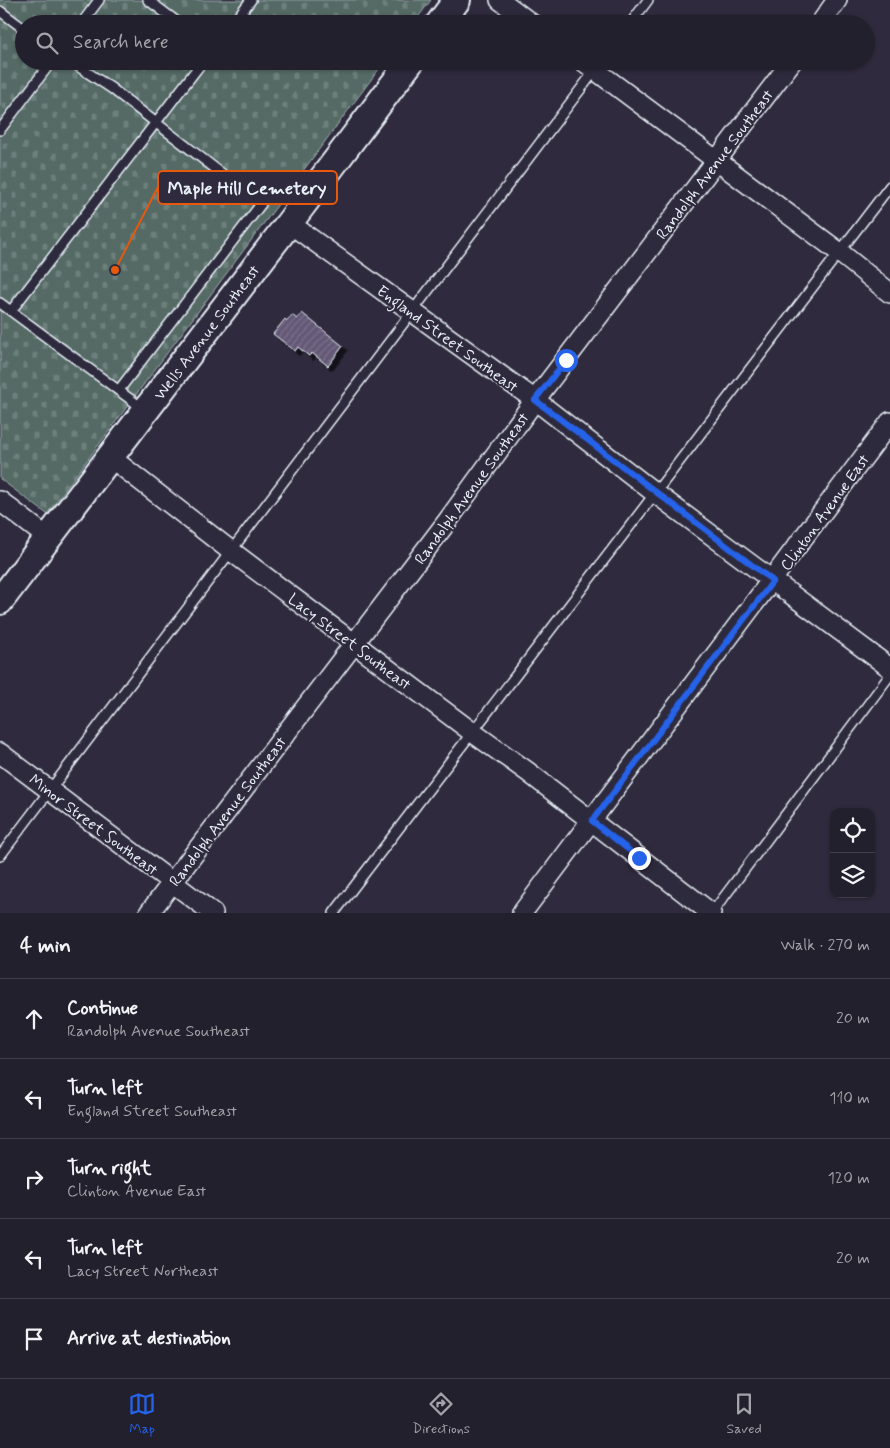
<!DOCTYPE html>
<meta charset="utf-8">
<style>
body{margin:0;font-family:Mynerve,sans-serif;background:#2f2d3a;color:#f1f3f6}
.controls{position:absolute;right:15px;bottom:15px;display:grid;overflow:hidden;border-radius:10px;box-shadow:0 1px 4px #0004}
.controls button{width:45px;height:45px;display:grid;place-items:center;padding:0;border:0;border-bottom:1px solid #403e4a;background:#23202e;color:#f1f3f6;font:25px sans-serif}
.stop{position:absolute;width:15px;height:15px;margin:-11px;border:4px solid #2563eb;border-radius:50%;background:#fff}
.stop.end{background:#2563eb;border-color:#fff;box-shadow:0 1px 5px #0008}
.list{margin:0;padding:0;list-style:none}
h2{display:flex;justify-content:space-between;align-items:center;height:65px;margin:0;padding:0 20px;font-size:21px}
h2 small{font-size:16px;font-weight:400;color:#a3a3aa}
.list li{display:grid;grid-template-columns:32px 1fr auto;gap:15px;align-items:center;box-sizing:border-box;height:80px;padding:0 20px;border-top:1px solid #403e4a}
.list b{display:block;font-size:19px;white-space:nowrap}
.list p{margin:0;font-size:16px;white-space:nowrap;color:#a3a3aa}
.list em{font-size:16px;font-style:normal;color:#a3a3aa}
.icon{flex:none;width:28px;height:28px;fill:none;stroke:currentColor;stroke-width:2;stroke-linecap:round;stroke-linejoin:round}
.map{position:relative;flex:none;width:890px;height:913px;overflow:hidden}
.search{position:absolute;background:#23202e;box-shadow:0 1px 4px #0004;left:15px;right:15px;top:15px;height:55px;display:flex;align-items:center;gap:12px;box-sizing:border-box;padding:0 18px;border-radius:28px;color:#a3a3aa;font-size:19px}
.sheet{height:465px;background:#23202e}
nav{display:flex;justify-content:space-around;align-items:center;box-sizing:border-box;height:70px;border-top:1px solid #403e4a;background:#23202e;font-size:14px;color:#a3a3aa}
nav a{display:grid;justify-items:center;gap:2px}
nav .on{color:#2563eb}
.map>svg:first-child{display:block}
.cemetery{fill:url(#cemetery-stones);stroke:#9eaeae}
.building{fill:url(#building-hatch);stroke:#e8f1f8;filter:url(#shadow)}
.lines{fill:none;stroke-linecap:round;stroke-linejoin:round}
.lane-casing{stroke:#e8f1f8;stroke-width:12}
.street-casing{stroke:#e8f1f8;stroke-width:22}
.secondary-casing{stroke:#e8f1f8;stroke-width:30}
.lane{stroke:#2f2a3d;stroke-width:9}
.street{stroke:#2f2a3d;stroke-width:19}
.secondary{stroke:#2f2a3d;stroke-width:26}
.route{stroke:#2563eb;stroke-width:6}
.labels{text-anchor:middle;stroke-width:4;stroke-linejoin:round;paint-order:stroke}
.street-label{font-size:16px;fill:#e8f1f8;stroke:#2f2a3d}
.leader{fill:none;stroke:#e8590c;stroke-width:2}
.callout-dot{fill:#e8590c;stroke:#2f2a3d;stroke-width:2}
.callout{fill:#2f2a3d;stroke:#e8590c;stroke-width:2}
.callout-label{font-size:18px;text-anchor:middle;font-weight:bold;fill:#e8f1f8}
</style>
<div class="map">
<svg width="890" height="913" viewBox="0 0 890 913">
<defs>
<pattern id="cemetery-stones" width="16" height="16" patternUnits="userSpaceOnUse" patternTransform="scale(1.25)"><rect width="16" height="16" fill="#546a65"/><path d="M2 7V4a2 2 0 0 1 4 0v3zM10 15v-3a2 2 0 0 1 4 0v3z" fill="#6d807c"/></pattern>
<pattern id="building-hatch" width="6" height="6" patternUnits="userSpaceOnUse" patternTransform="scale(1.25)"><rect width="6" height="6" fill="#645976"/><path d="M-1 1l2-2M0 6l6-6M5 7l2-2" fill="none" stroke="#7a718a"/></pattern>
<filter id="shadow"><feDropShadow dx="4.5" dy="4.5" stdDeviation="0" flood-color="#0009"/></filter>
</defs>
<rect width="100%" height="100%" fill="#2f2a3d"/>
<filter id="ink" filterUnits="userSpaceOnUse"><feTurbulence type="fractalNoise" baseFrequency=".02" numOctaves="2"/><feDisplacementMap in="SourceGraphic" scale="10" xChannelSelector="R" yChannelSelector="G"/><feConvolveMatrix kernelMatrix="1 2 1 2 8 2 1 2 1" color-interpolation-filters="sRGB"/></filter>
<g filter="url(#ink)">
<path class="cemetery" d="M0,0H431L413,24H24V61H385L47,514L0,479Z"/>
<path class="building" d="M302,313L343,346L328,366L312,353L309,356L298,347L295,351L273,334L285,319L287,321L292,315L297,319Z"/>
<g class="lines">
<defs>
<path id="lane" d="M148,0L180,24
M0,11L24,29
M81,24L99,0
M232,24L251,0
M630,24L648,0
M70,61L111,88L261,204L119,390
M0,130L52,61
M0,303L145,410
M11,311L203,61
M0,856L602,61
M334,913L890,186
M712,913L890,675"/>
<path id="street" d="M500,0L532,24
M820,24L837,0
M583,61L839,252L890,293
M289,223L535,400L655,493L890,668
M110,457L231,551L472,732L528,772L711,913
M0,501L48,538
M0,753L213,913
M149,913L446,523L535,400L792,61
M522,913L890,422"/>
<path id="secondary" d="M439,24L457,0
M0,601L289,223L411,61"/>
</defs>
<use href="#lane" class="lane-casing"/>
<use href="#street" class="street-casing"/>
<use href="#secondary" class="secondary-casing"/>
<use href="#lane" class="lane"/>
<use href="#street" class="street"/>
<use href="#secondary" class="secondary"/>
</g>
</g>
<g class="lines" filter="url(#ink)">
<path class="route" d="M566,360L535,400L773,581L592,821L639,858"/>
</g>
<g class="labels">
<g class="street-label">
<text transform="translate(714 164) rotate(-53)" y="6">Randolph Avenue Southeast</text>
<text transform="translate(206 332) rotate(-53)" y="6">Wells Avenue Southeast</text>
<text transform="translate(448 338) rotate(36)" y="6">England Street Southeast</text>
<text transform="translate(471 488) rotate(-54)" y="6">Randolph Avenue Southeast</text>
<text transform="translate(824 512) rotate(-54)" y="6">Clinton Avenue East</text>
<text transform="translate(350 641) rotate(37)" y="6">Lacy Street Southeast</text>
<text transform="translate(227 811) rotate(-53)" y="6">Randolph Avenue Southeast</text>
<text transform="translate(94 824) rotate(37)" y="6">Minor Street Southeast</text>
</g>
</g>
<path class="leader" d="M115 270L158 187"/>
<circle class="callout-dot" cx="115" cy="270" r="5"/>
<rect class="callout" x="158" y="171" width="179" height="33" rx="5"/>
<g class="callout-label">
<text x="247" y="194">Maple Hill Cemetery</text>
</g>
</svg>
<div class="controls">
<button><svg class="icon" aria-label="locate" viewBox="0 0 24 24"><circle cx="12" cy="12" r="6"/><path d="M12 2v4M12 18v4M2 12h4M18 12h4"/></svg></button>
<button><svg class="icon" aria-label="layers" viewBox="0 0 24 24"><path d="M12 4l9 5-9 5-9-5zM3 14l9 5 9-5"/></svg></button>
</div>
<div class="stop" style="left:566px;top:360px"></div>
<div class="stop end" style="left:639px;top:858px"></div>
<div class="search"><svg class="icon" aria-label="search" viewBox="0 0 24 24"><circle cx="10" cy="10" r="6"/><path d="M15 15l6 6"/></svg>Search here</div>
</div>
<section class="sheet">
<h2>4 min<small>Walk · 270 m</small></h2>
<ul class="list">
<li><svg class="icon" aria-label="ahead" viewBox="0 0 24 24"><path d="M12 20V5M6 11l6-6 6 6"/></svg><div><b>Continue</b><p>Randolph Avenue Southeast</p></div><em>20 m</em></li>
<li><svg class="icon" aria-label="left" viewBox="0 0 24 24"><path d="M17 20v-9H6M10 6l-5 5 5 5"/></svg><div><b>Turn left</b><p>England Street Southeast</p></div><em>110 m</em></li>
<li><svg class="icon" aria-label="right" viewBox="0 0 24 24"><path d="M7 20v-9h11M14 6l5 5-5 5"/></svg><div><b>Turn right</b><p>Clinton Avenue East</p></div><em>120 m</em></li>
<li><svg class="icon" aria-label="left" viewBox="0 0 24 24"><path d="M17 20v-9H6M10 6l-5 5 5 5"/></svg><div><b>Turn left</b><p>Lacy Street Northeast</p></div><em>20 m</em></li>
<li><svg class="icon" aria-label="arrive" viewBox="0 0 24 24"><path d="M6 21V4h12l-3 4 3 4H6"/></svg><div><b>Arrive at destination</b></div></li>
</ul>
</section>
<nav>
<a class="on"><svg class="icon" aria-label="map" viewBox="0 0 24 24"><path d="M3 6l6-2 6 2 6-2v14l-6 2-6-2-6 2zM9 4v14M15 6v14"/></svg>Map</a>
<a><svg class="icon" aria-label="directions" viewBox="0 0 24 24"><path d="M12 3l9 9-9 9-9-9zM9 14v-3h6M13 9l2 2-2 2"/></svg>Directions</a>
<a><svg class="icon" aria-label="saved" viewBox="0 0 24 24"><path d="M7 4h10v16l-5-4-5 4z"/></svg>Saved</a>
</nav>
